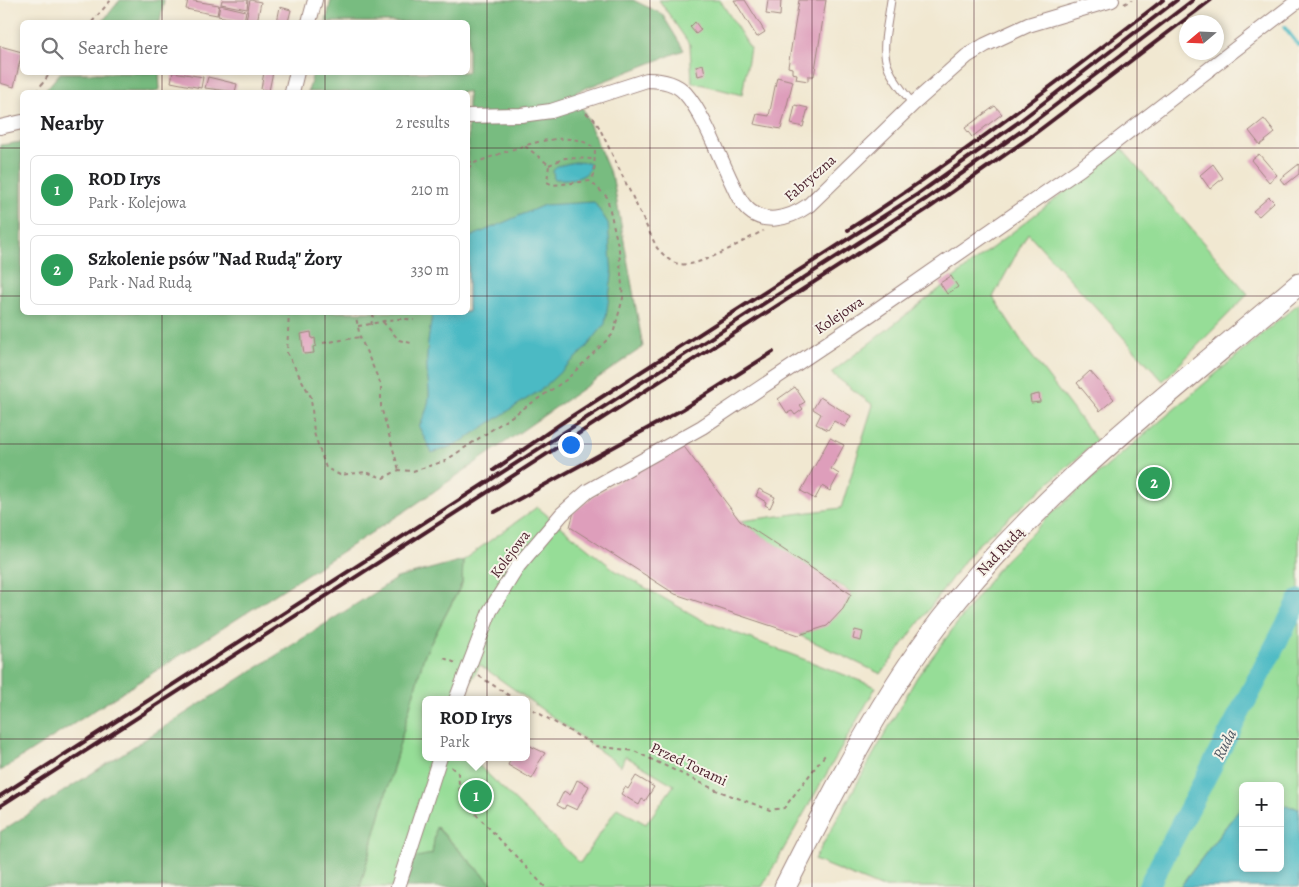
<!DOCTYPE html>
<meta charset="utf-8">
<style>
body{margin:0;font-family:Alegreya,serif;background:#f2f2f2;color:#202124}
.controls{position:absolute;right:15px;bottom:15px;display:grid;overflow:hidden;border-radius:8px;box-shadow:0 2px 8px #0003}
.controls button{width:45px;height:45px;display:grid;place-items:center;padding:0;border:0;border-bottom:1px solid #e0e0e0;background:#fff;color:#202124;font:25px sans-serif}
.compass{position:absolute;left:1179px;top:15px;width:45px;height:45px;border-radius:50%;background:#fff;box-shadow:0 2px 8px #0003;rotate:251deg}
.you{position:absolute;left:570px;top:444px;width:18px;height:18px;margin:-12px;border:4px solid #fff;border-radius:50%;background:#1a73e8;box-shadow:0 0 0 8px #1a73e833}
.badge{display:grid;place-items:center;width:32px;height:32px;border-radius:50%;background:#7c3aed;color:#fff;font-size:16px;font-weight:700}
.pin{position:absolute;translate:-50% -50%;border:2px solid #fff;box-shadow:0 1px 5px #0006}
.popup{position:absolute;left:422px;top:696px;width:108px;height:65px;box-sizing:border-box;display:grid;place-content:center;border-radius:8px;background:#fff;filter:drop-shadow(0 1px 4px #0005);font-size:16px;white-space:nowrap;color:#757577}
.popup b{font-size:19px;color:#202124}
.popup::after{content:'';position:absolute;left:50%;top:100%;margin-left:-10px;border:10px solid transparent;border-top-color:#fff}
.list{margin:0;padding:0;list-style:none}
h2{display:flex;justify-content:space-between;align-items:center;height:65px;margin:0;padding:0 20px;font-size:21px}
h2 small{font-size:16px;font-weight:400;color:#757577}
.list li{display:grid;grid-template-columns:32px 1fr auto;gap:15px;align-items:center;box-sizing:border-box;height:70px;margin:0 10px 10px;padding:0 10px;border:1px solid #e0e0e0;border-radius:8px}
.list b{display:block;font-size:19px;white-space:nowrap}
.list p{margin:0;font-size:16px;white-space:nowrap;color:#757577}
.list em{font-size:16px;font-style:normal;color:#757577}
.icon{flex:none;width:28px;height:28px;fill:none;stroke:currentColor;stroke-width:2;stroke-linecap:round;stroke-linejoin:round}
.map{position:relative;flex:none;width:1299px;height:887px;overflow:hidden}
.search{position:absolute;background:#fff;box-shadow:0 2px 8px #0003;left:20px;top:20px;width:450px;height:55px;display:flex;align-items:center;gap:12px;box-sizing:border-box;padding:0 18px;border-radius:8px;color:#757577;font-size:19px}
.panel{position:absolute;background:#fff;box-shadow:0 2px 8px #0003;left:20px;top:90px;width:450px;height:225px;border-radius:8px}
.map>svg:first-child{display:block}
.green{fill:#96dd97;stroke:#707e61;fill-rule:evenodd}
.forest{fill:#78bc80;stroke:#616e56}
.water{fill:#4cbac4;stroke:#4b6c78}
.lines{fill:none;stroke-linecap:round;stroke-linejoin:round}
.stream{stroke:#4cbac4;stroke-width:4}
.river{stroke:#4cbac4;stroke-width:21}
.building{fill:#de9ebb}
.lane-casing{stroke:#9e847e;stroke-width:9}
.street-casing{stroke:#9e847e;stroke-width:16}
.primary-casing{stroke:#9e847e;stroke-width:23}
.path{stroke:#9e847e;stroke-width:2;stroke-dasharray:4 4;stroke-linecap:butt}
.lane{stroke:#fff;stroke-width:7}
.street{stroke:#fff;stroke-width:14}
.primary{stroke:#fff;stroke-width:21}
.rail{stroke:#4a1f2b;stroke-width:4}
.grid{fill:none;stroke:#4a1f2b;stroke-width:1;stroke-opacity:0.55}
.labels{text-anchor:middle;stroke-width:4;stroke-linejoin:round;paint-order:stroke}
.street-label{font-size:15px;fill:#4a1f2b;stroke:#f7f3e8}
.water-label{font-size:16px;font-style:italic;fill:#4b5561;stroke:#f7f3e8}
</style>
<div class="map">
<svg width="1299" height="887" viewBox="0 0 1299 887">
<rect width="100%" height="100%" fill="#f7f3e8"/>
<filter id="ink" filterUnits="userSpaceOnUse"><feTurbulence type="fractalNoise" baseFrequency=".02" numOctaves="2"/><feDisplacementMap in="SourceGraphic" scale="10" xChannelSelector="R" yChannelSelector="G"/><feConvolveMatrix kernelMatrix="1 2 1 2 8 2 1 2 1" color-interpolation-filters="sRGB"/></filter>
<filter id="wash" filterUnits="userSpaceOnUse"><feTurbulence type="fractalNoise" baseFrequency=".0096" numOctaves="4" result="noise"/><feDisplacementMap in="SourceGraphic" scale="20" xChannelSelector="R" yChannelSelector="G"/><feGaussianBlur stdDeviation="1.12" result="paint"/><feColorMatrix in="noise" values="0 0 0 0 0 0 0 0 0 0 0 0 0 0 0 0 0 1.4 0 .05"/><feComposite in="paint" operator="in"/></filter>
<g filter="url(#wash)">
<rect width="100%" height="100%" fill="#f1e8d1"/>
<path class="green" d="M659,0H720L750,48L742,95L692,82L690,45Z
M1121,148L1248,294L1163,381L1028,233L993,297L1028,351L1097,441L974,548L881,674L799,635C828,625 836,622 851,594L844,587L823,577L740,521L841,508L873,405L831,373Z
M1299,303V808L1280,805V786H1243V804L1180,887H880L814,860L917,677L1003,562L1051,514Z
M537,507L616,571L702,620L876,687L762,887H495L437,827L432,854L398,887H360L424,656L462,584L463,560ZM480,665L621,766L625,756L674,785L646,824L617,808L580,863L470,757H426V700H465L470,683Z"/>
<path class="forest" d="M120,0H164L160,22H102Z
M331,0H633L662,14L684,50L576,92L613,180L643,347L413,506L0,771V145L22,142V312H468V92H308L313,73L468,72V22H326Z
M60,73H159L160,89L155,92H44Z
M463,560L462,583L424,656L360,887H0V832L397,578Z
M436,827L495,887H398L407,859L432,854Z"/>
<path class="water" d="M575,162L590,163C590,181 567,179 554,179L553,171L557,166Z
M594,202L608,223L612,276L605,324L585,349L542,389L456,445L432,453L419,427C437,391 425,390 427,355C427,341 431,327 432,313L468,312V238L544,205Z
M1243,804V868H1280V805L1299,808V887H1180Z"/>
<g class="lines">
<path class="stream" d="M1284,27L1299,46"/>
<path class="river" d="M1148,887L1299,600"/>
</g>
<g id="blocks">
<path class="building" d="M188,0L219,5L217,15L186,9Z
M222,0H248L247,9L221,4Z
M250,0L261,2L257,22L246,20Z
M734,0H745L765,32L757,37Z
M768,0H781L780,16L766,14Z
M799,0H826L814,76H808V81L796,79L797,74L792,73V68L788,67Z
M220,5L246,11L244,21L218,16Z
M280,7L291,10L288,22H277Z
M695,22L701,30L696,34L690,27Z
M0,46L22,52L14,87L0,83Z
M703,64L705,74L698,76L696,66Z
M173,72L203,77L201,88L171,82Z
M264,72H273L269,91L261,89Z
M208,77L237,84L235,92L205,88Z
M777,77L793,81L781,129L754,124L757,114L769,116Z
M795,105L808,108L803,127L791,124Z
M995,106L1002,114L972,137L965,128Z
M1264,119L1275,133L1260,145L1249,131Z
M1259,154L1277,175L1269,182L1251,160Z
M1213,164L1223,178L1210,189L1200,175Z
M1299,164V174L1285,185L1280,179Z
M1269,197L1274,202L1259,216L1253,211Z
M951,276L958,287L947,294L940,283Z
M311,332L312,339L315,338L316,346L313,347L314,353L304,354L301,334Z
M1090,371L1114,399L1100,411L1077,383Z
M795,387L805,402L800,405L803,409L795,415L792,411L787,413L778,399Z
M1039,394L1040,402L1031,403L1030,396Z
M820,397L851,416L845,427L834,421L828,430L816,424L821,414L813,409Z
M830,438L844,445L831,469L839,474L830,491L822,486L815,499L801,491Z
M682,444L740,521L851,594L843,609L827,626L799,635L675,594L570,527L574,512L596,494Z
M759,489L775,497L770,508L765,505L766,502L756,496Z
M855,630L863,632L861,641L853,639Z
M526,744L545,753L536,767L538,768L532,779L508,765L512,757H526Z
M636,776L654,787L645,801L642,799L639,805L621,794L625,787L628,789Z
M577,780L589,786L577,810L566,805L564,809L557,805L564,791L570,795Z"/>
</g>
</g>
<g filter="url(#ink)">
<use href="#blocks" fill-opacity="0" stroke="#9e847e" stroke-width="1"/>
<g class="lines">
<defs>
<path id="lane" d="M891,0C883,55 876,59 913,104"/>
<path id="street" d="M309,22L315,0
M292,92L297,72
M468,116L521,115L551,111L647,80C661,80 675,82 685,93C703,113 719,156 731,181C735,189 738,198 744,205C761,227 789,219 809,205L913,104L967,56L985,45L1028,25L1112,0
M0,127L22,122
M456,700L490,611L518,566L562,514L588,491L702,427L871,314L1080,169L1299,0
M398,887L440,757"/>
<path id="primary" d="M785,887C832,795 878,702 941,620C1041,490 1175,390 1299,284"/>
</defs>
<use href="#lane" class="lane-casing"/>
<use href="#street" class="street-casing"/>
<use href="#primary" class="primary-casing"/>
<path class="path" d="M1124,4L1132,0
M92,22L111,0
M36,92L51,72
M586,113L594,119L599,127L657,248C663,254 669,262 679,264C701,268 742,241 763,231
M468,161L474,163
M549,165L565,158L595,159
M468,168L474,163C505,153 568,123 595,149L594,175L590,181L553,185L547,182L549,165L525,146
M289,312L287,353L311,397L314,433L326,468L340,475L366,472L383,478L399,470L413,471L445,461L566,380L613,334L623,298L619,250L607,197L590,181
M355,312L360,337L381,385V407L399,470
M383,322L399,340L411,343
M371,325L374,312
M358,326C377,324 394,316 414,320
M323,343L360,337
M444,658L458,664
M479,676L516,700
M526,706L596,746L634,751L716,790L770,810L784,808L825,755
M451,767L458,773L460,794L469,807L545,887"/>
<use href="#lane" class="lane"/>
<use href="#street" class="street"/>
<use href="#primary" class="primary"/>
<path class="rail" d="M848,230C958,159 1060,80 1163,0
M494,470L569,418L918,194L1016,124L1177,0
M495,512L683,409L773,352
M0,796L926,199L1023,130L1193,0
M0,806L929,208L1029,138L1211,0"/>
</g>
</g>
<path class="grid" d="M162,0V22M325,0V22M487,0V887M650,0V887M812,0V887M974,0V887M1137,0V887M162,72V92M325,72V92M0,148H22M468,148H1299M0,296H22M468,296H1299M162,312V887M325,312V887M0,444H1299M0,591H1299M0,739H1299"/>
<g class="labels">
<g class="street-label">
<text transform="translate(810 178) rotate(-41)" y="5">Fabryczna</text>
<text transform="translate(839 315) rotate(-34)" y="5">Kolejowa</text>
<text transform="translate(1000 551) rotate(-47)" y="5">Nad Rudą</text>
<text transform="translate(510 554) rotate(-53)" y="5">Kolejowa</text>
<text transform="translate(689 764) rotate(25)" y="5">Przed Torami</text>
</g>
<g class="water-label">
<text transform="translate(1224 744) rotate(-62)" y="6">Ruda</text>
</g>
</g>
</svg>
<div class="controls">
<button>+</button>
<button>−</button>
</div>
<svg class="compass" viewBox="-18 -18 36 36"><path d="M0-13l5 13h-10z" fill="#e53935"/><path d="M0 13l5-13h-10z" fill="#757577"/></svg>
<div class="you"></div>
<div class="pin badge" style="left:476px;top:796px;background:#2e9e5b">1</div>
<div class="popup"><b>ROD Irys</b>Park</div>
<div class="pin badge" style="left:1154px;top:483px;background:#2e9e5b">2</div>
<div class="search"><svg class="icon" aria-label="search" viewBox="0 0 24 24"><circle cx="10" cy="10" r="6"/><path d="M15 15l6 6"/></svg>Search here</div>
<section class="panel">
<h2>Nearby<small>2 results</small></h2>
<ul class="list">
<li><span class="badge" style="background:#2e9e5b">1</span><div><b>ROD Irys</b><p>Park · Kolejowa</p></div><em>210 m</em></li>
<li><span class="badge" style="background:#2e9e5b">2</span><div><b>Szkolenie psów &quot;Nad Rudą&quot; Żory</b><p>Park · Nad Rudą</p></div><em>330 m</em></li>
</ul>
</section>
</div>
